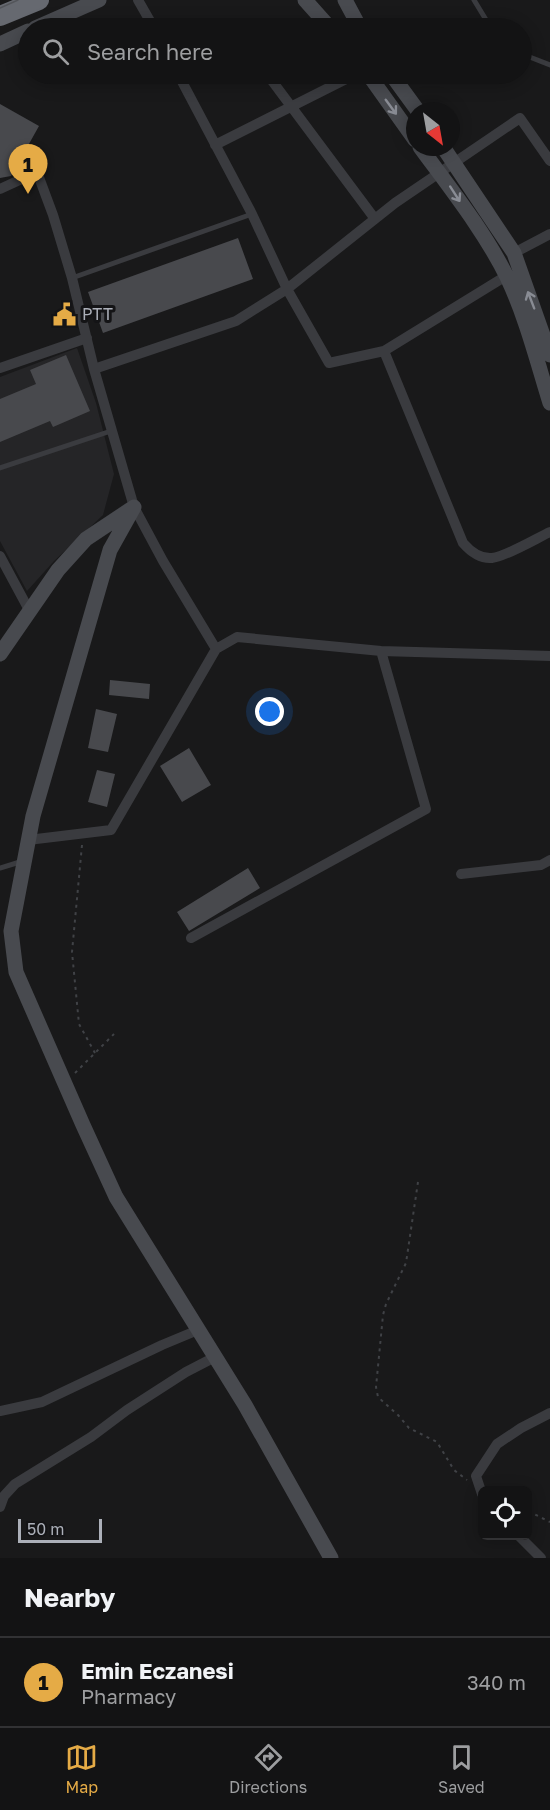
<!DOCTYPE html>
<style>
body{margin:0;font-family:"Golos Text",sans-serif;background:#1c1c1d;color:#f1f3f6}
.controls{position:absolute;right:18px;bottom:18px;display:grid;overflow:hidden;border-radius:9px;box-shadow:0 3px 15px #0003}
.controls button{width:54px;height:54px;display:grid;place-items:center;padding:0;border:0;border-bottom:2px solid #323234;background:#131314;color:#f1f3f6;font:30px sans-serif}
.compass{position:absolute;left:406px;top:102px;width:54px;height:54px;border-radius:50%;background:#131314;box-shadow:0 3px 15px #0003;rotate:149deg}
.scale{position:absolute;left:18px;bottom:15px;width:84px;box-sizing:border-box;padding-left:6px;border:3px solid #acb0b9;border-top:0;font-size:16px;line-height:21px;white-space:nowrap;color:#acb0b9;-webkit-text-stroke:4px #141416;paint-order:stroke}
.you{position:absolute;left:270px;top:712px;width:21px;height:21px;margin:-15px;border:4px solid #fff;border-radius:50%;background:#1a73e8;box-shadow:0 0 0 9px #1a73e833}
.badge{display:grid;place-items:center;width:39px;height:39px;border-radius:50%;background:#e5ab46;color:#111;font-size:20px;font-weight:700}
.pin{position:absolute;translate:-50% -50px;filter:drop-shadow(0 2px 3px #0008)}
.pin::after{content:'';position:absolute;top:32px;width:21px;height:18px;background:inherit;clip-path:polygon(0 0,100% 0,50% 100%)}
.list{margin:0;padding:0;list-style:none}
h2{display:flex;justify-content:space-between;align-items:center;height:78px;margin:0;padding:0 24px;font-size:26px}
h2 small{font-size:20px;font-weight:400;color:#9d9ea0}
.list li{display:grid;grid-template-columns:39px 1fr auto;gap:18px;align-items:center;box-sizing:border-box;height:90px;padding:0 24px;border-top:2px solid #323234}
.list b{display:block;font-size:22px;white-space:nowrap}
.list p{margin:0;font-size:20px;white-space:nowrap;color:#9d9ea0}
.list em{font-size:20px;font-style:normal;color:#9d9ea0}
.icon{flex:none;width:33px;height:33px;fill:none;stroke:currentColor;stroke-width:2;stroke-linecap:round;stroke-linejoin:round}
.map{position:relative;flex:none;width:550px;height:1558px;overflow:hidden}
.search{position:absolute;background:#131314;box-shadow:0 3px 15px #0003;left:18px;right:18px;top:18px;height:66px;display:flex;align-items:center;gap:15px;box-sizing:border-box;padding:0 21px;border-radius:33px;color:#9d9ea0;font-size:22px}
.sheet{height:168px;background:#131314}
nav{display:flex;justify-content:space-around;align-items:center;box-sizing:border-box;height:84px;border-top:2px solid #323234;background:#131314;font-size:16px;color:#9d9ea0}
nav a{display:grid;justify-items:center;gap:3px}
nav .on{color:#e5ab46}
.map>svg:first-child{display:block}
.built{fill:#252527}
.building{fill:#48494d}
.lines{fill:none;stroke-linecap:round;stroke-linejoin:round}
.path{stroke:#404246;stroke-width:2;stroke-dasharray:3 4.5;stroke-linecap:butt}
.lane{stroke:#3a3b3f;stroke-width:5}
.street{stroke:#3a3b3f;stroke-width:10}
.secondary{stroke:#484a4f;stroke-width:15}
.highway{stroke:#666970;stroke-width:20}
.tram{stroke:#53555a;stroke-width:1.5}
.oneway{stroke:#898c94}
.labels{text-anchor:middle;stroke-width:6;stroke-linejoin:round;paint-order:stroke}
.poi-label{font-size:16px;fill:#acb0b9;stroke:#141416;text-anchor:start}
</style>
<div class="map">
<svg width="550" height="1558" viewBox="0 0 550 1558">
<rect width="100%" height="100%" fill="#19191a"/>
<path class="built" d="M77,348L96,403L114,474L103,515L54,561L27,591L0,541V377Z"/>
<path class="building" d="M0,104L39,126L11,176L0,178Z
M238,238L253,279L103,333L88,292Z
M66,355L90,411L53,427L50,421L0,442V399L36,384L30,370Z
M110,680L150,684L149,699L109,695Z
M96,709L117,714L108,752L88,748Z
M189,748L211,785L182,802L160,766Z
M97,770L115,774L107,807L88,802Z
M248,868L260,888L189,931L177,912Z"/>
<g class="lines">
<path class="path" d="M82,845L72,952L79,1024L95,1053
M75,1073L114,1034
M418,1182L406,1263L386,1304L383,1315L376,1387L378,1397L398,1415L409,1428L437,1442L454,1470L467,1480
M528,1513L534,1514L550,1522"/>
<path class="lane" d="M474,0L491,28
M522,54L550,65
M72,278L252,214
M0,468L111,431
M0,868L23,861"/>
<path class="street" d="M138,0L154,28
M178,74L252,214L287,289L329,363L384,351L506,276
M267,74L375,219
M215,145L356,74
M0,189L37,172L53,215L72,278L94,369L134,507L163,561L216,649L111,830L28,840
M514,253L550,234
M384,351L463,543C470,551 480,559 492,558C505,557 537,538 550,532
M0,368L87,338
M94,369L236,321L287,289L395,203L520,118L550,161
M0,556L29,610
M216,649L237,637L381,651L550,656
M461,874L541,865L550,860
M191,938L426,809L381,651
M0,1411L42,1402L162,1345L198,1330
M482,1494L476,1476L497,1444L521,1428L550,1413
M0,1507L4,1496L15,1484L91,1437L127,1410L186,1372L215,1357
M519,1536L541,1558"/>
<path class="secondary" d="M305,0L330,28
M345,0L360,28
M35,28L99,0
M0,44L28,31
M368,74L415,140
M391,74L418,111
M420,147C450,188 485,232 507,277C526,317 537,361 550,403
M443,147L514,253L550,355
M134,507L110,550L33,816L11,931L16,972L83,1125L116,1197L245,1405L331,1558
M0,654L58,570L86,539L131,509"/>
<path class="highway" d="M0,16L39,0"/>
<path class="tram" d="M0,8L18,0"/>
</g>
<defs><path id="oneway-shaft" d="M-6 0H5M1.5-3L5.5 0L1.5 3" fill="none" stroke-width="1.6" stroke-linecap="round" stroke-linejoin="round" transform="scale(1.5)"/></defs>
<g class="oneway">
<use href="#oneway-shaft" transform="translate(391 107) rotate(54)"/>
<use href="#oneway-shaft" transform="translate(455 194) rotate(57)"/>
<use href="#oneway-shaft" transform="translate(531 300) rotate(-111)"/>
</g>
<defs>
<symbol id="civic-bare" viewBox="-9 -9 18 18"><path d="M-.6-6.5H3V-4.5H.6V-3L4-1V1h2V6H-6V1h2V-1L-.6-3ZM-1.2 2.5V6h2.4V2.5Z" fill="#e5ab46" stroke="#141416" stroke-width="2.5" paint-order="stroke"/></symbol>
</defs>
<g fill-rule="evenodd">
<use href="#civic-bare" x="48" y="298" width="33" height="33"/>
</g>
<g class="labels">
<g class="poi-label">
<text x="82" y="320">PTT</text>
</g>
</g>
</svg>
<div class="controls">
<button><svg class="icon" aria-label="locate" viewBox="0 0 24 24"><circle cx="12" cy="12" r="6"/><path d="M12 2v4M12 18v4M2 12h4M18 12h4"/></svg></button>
</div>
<svg class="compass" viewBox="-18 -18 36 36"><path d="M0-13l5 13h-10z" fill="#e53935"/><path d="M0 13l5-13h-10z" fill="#9d9ea0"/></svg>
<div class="scale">50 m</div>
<div class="you"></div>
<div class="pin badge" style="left:28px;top:194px">1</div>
<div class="search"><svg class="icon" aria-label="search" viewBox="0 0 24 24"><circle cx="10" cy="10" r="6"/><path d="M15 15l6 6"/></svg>Search here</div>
</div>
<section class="sheet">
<h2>Nearby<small></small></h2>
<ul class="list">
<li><span class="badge">1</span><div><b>Emin Eczanesi</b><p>Pharmacy</p></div><em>340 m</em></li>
</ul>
</section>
<nav>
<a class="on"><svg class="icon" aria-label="map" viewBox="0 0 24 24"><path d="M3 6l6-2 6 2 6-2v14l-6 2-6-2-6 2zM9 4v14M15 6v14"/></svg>Map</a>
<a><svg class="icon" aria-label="directions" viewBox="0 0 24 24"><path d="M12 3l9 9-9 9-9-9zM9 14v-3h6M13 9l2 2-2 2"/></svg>Directions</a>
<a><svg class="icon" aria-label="saved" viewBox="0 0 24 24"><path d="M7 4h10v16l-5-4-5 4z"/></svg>Saved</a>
</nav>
